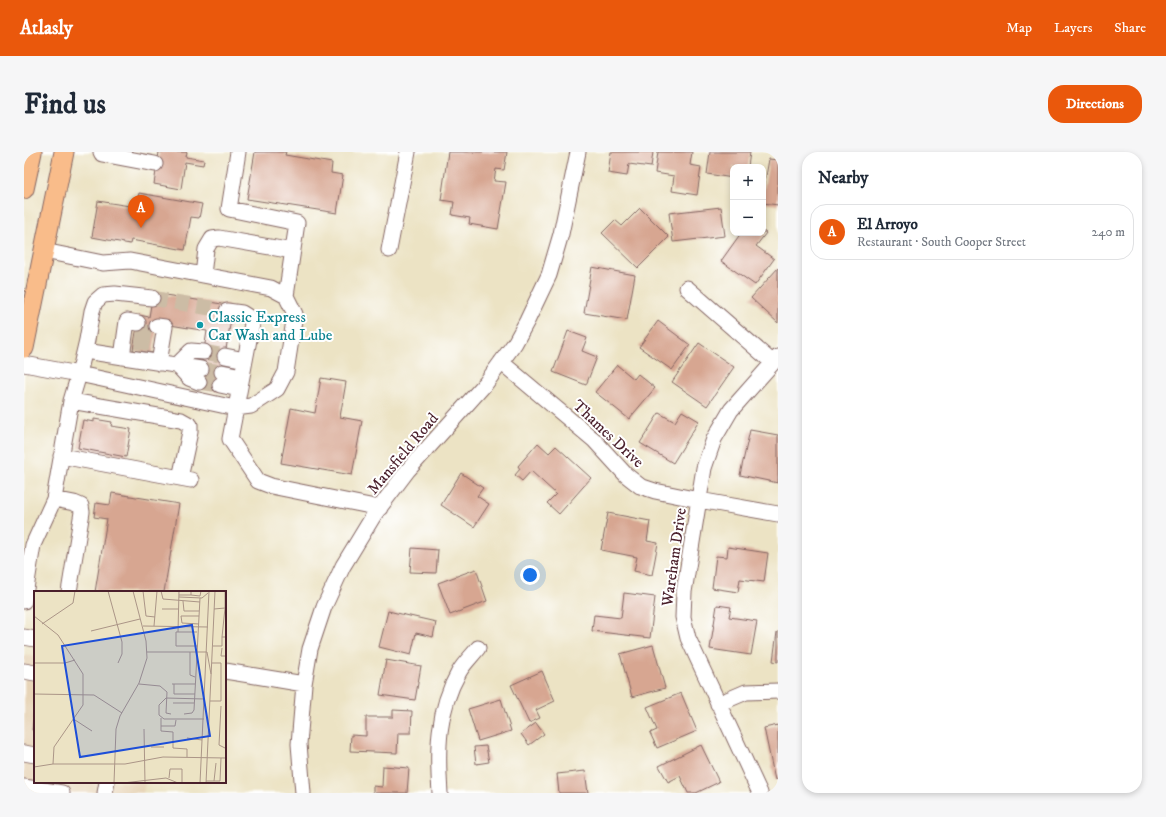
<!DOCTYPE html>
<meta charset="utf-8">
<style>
body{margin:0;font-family:"IM FELL DW Pica",serif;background:#f6f6f7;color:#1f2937}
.controls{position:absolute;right:12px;top:12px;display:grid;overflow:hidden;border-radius:8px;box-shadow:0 2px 6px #0003}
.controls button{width:36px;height:36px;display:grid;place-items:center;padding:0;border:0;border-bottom:1px solid #e0e1e3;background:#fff;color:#1f2937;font:20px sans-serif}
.you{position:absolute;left:506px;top:423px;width:14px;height:14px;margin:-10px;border:3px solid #fff;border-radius:50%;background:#1a73e8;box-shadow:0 0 0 6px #1a73e833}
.badge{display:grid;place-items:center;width:26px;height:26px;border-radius:50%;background:#ea580c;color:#fff;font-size:13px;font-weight:700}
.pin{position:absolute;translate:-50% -33px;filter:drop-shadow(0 1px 2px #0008)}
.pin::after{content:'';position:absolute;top:21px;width:14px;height:12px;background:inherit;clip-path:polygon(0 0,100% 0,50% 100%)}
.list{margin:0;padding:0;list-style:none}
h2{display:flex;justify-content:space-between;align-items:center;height:52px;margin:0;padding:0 16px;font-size:17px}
h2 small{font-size:13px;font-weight:400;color:#747a83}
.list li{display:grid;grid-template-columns:26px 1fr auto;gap:12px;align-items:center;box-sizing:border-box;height:56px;margin:0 8px 8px;padding:0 8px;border:1px solid #e0e1e3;border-radius:16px}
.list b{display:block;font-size:15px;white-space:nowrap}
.list p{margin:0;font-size:13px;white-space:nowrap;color:#747a83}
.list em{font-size:13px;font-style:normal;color:#747a83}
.map{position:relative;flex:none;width:754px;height:641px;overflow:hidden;border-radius:16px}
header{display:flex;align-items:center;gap:24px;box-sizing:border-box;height:56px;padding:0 20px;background:#ea580c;color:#fff}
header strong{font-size:19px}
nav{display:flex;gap:22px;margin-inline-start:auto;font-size:14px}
.intro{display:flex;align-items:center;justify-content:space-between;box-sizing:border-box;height:96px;padding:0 24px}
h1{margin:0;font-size:28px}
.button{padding:10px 18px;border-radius:16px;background:#ea580c;color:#fff;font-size:14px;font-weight:700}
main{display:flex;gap:24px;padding:0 24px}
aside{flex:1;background:#fff;border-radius:16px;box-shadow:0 2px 6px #0003}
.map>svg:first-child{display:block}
.built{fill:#e7d4b7}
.building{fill:#d7a691}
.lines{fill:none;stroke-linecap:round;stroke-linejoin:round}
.minor-tunnel{stroke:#ccbca5;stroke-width:15;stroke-dasharray:15 8;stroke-linecap:butt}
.minor-casing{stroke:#836461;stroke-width:17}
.major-casing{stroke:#836461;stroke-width:21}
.minor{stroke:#fff;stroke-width:15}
.major{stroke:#f9bc8a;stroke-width:19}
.culture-dot{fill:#0f9aa8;stroke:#fff;stroke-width:1.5}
.labels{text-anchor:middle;stroke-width:4;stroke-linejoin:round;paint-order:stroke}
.culture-label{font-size:16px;fill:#0d838f;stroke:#fff;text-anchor:start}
.street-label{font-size:16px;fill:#4a1f2b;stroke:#fff}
.inset-road{fill:none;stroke:#ab9587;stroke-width:1}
.view{fill:#1d4ed8;fill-opacity:0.15;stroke:#1d4ed8;stroke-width:2}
.inset-edge{fill:none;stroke:#4a1f2b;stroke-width:2}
</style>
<header>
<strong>Atlasly</strong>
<nav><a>Map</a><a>Layers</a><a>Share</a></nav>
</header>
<div class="intro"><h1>Find us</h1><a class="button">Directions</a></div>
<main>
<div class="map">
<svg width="754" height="641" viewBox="0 0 754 641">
<rect width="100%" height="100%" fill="#fff"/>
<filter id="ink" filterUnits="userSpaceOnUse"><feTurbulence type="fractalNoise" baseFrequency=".025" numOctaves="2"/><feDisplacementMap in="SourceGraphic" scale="8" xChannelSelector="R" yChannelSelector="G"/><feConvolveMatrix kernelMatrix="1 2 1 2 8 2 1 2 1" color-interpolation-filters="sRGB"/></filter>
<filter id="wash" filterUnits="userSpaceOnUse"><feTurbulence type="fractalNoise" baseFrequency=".012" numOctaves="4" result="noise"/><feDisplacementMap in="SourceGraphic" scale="16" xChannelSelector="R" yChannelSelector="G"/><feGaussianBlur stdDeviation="0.9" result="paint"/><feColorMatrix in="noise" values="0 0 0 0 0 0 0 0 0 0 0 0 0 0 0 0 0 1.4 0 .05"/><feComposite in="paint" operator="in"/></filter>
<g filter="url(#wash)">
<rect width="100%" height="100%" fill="#ece3c4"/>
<path class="built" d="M0,503L11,505V630H121L119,641H0Z"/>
<g id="blocks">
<path class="building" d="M135,0H163L162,5L180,8L179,13L161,10L157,37L130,32Z
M231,0H262L261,3L308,11L307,21L319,23L313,61L223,47Z
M424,0H483L480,18L472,17L470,29L482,30L474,77L445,72L446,66L428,63L430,50L417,48Z
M587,0H629L627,15L605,12L603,24L584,21Z
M634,0H668L666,13L677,15L673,43L648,39L650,24L631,21Z
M686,0H726L724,15H709V26L683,22Z
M745,7L754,8V53L739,51V42Z
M115,41L178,52L175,66L167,65L161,98L107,88L106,92L68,85L74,49L112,55Z
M697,55L701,84L649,90L645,61Z
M616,56L645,85L614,116L578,81L591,68L598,74Z
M739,79L742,81L732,94L750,107L731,133L697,109L717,81H739Z
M568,115L611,123L603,168L560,161Z
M754,116V171L727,146Z
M129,141L204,153L202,167H207L195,239L174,236L183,179L134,171L129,201L109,198L115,163L125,165Z
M634,169L666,193L648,218L615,195Z
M544,179L563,186L558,199L573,205L562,233L529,220Z
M675,191L710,215L683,254L648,230Z
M593,213L610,227L614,222L631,236L605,267L571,240Z
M297,226L322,230L316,265L338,269L328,323L257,311L267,256L291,261Z
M658,259L675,269L649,311L616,291L635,261L651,270Z
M70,267L88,270L87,274L107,277L102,305L54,296L59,268L70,270Z
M726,278L754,283V331L716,323Z
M514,291L525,301L532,294L567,326L535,362L523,351L532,342L507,319L498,329L491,323L496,317L494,314Z
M437,321L459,336L453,344L465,352L450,375L417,353Z
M88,341L155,352L140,440H71L83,367L70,365L72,351L86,353Z
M584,361L626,369L623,389L634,391L628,423L610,419L613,405L577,398Z
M704,395L744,401L740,430L716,427L714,440L688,436L692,404L703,405Z
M388,396L414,398L412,421L386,420Z
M452,417L463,449L426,463L414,431Z
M600,441L631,445L626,486L568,479L570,463L597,466Z
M693,453L707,455L705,465L733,469L727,503L686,497Z
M364,459L412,470L409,485L392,481L387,503L355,495Z
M753,480H754V510L749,509Z
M629,493L641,536L608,545L596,502Z
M362,508L397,514L391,548L356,543Z
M518,519L531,549L512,558L516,566L505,571L487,533Z
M657,541L673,579L633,596L626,581L633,578L623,555Z
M477,547L487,579L454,589L444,557Z
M369,558L388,559L387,581H374L373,601L326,599L327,583L342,584V565H369Z
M10,563H11V579L8,578Z
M512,571L520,582L505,593L497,582Z
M754,573V627L751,628L740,576Z
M677,593L695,630L672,641H664L656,624L644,630L635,614Z
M462,594L465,610L452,612L450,595Z
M359,614L385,616L383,641H349V634L358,635Z
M561,619L564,641H535L533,622Z"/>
</g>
</g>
<g filter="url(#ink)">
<use href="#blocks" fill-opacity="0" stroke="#836461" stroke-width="1"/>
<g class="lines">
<path class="minor-tunnel" d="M128,146L203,159
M113,178L132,182
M111,189L130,192
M180,200L201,204
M177,217L198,220
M175,230L196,233"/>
<defs>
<path id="minor" d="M77,0L78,2L131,12
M214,0L205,57L273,71L262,144
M365,98L384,0
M179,123L182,97L188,87L195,86L269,99
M663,136L748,210
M203,159L218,161L226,166L228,172L206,287L234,329L247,334L356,356
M133,174L141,175L135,211
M61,199L177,217
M201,204L221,208
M98,205L103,169L114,171
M477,210L570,288L602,323L616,334L631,339L675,348L754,362
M0,212L55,222L211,256L227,254L253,237L262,220L271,162L262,144L247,136L106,109L79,111L20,99
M198,220L218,224
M175,230L165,226L153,213L167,199L180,200
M196,233L215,237
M47,249L157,268L166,273V280L156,326
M37,304L167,328
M30,347L50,351L57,354L58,360L45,440
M0,449L9,393L30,347L47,249L55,222L63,188L68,159L71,150L79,143L91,142L128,146
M0,485L11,487
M0,519L11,521
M201,519L280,532
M694,552L722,540L754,539
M0,601L11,603
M0,635L38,641
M81,641L83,630
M279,641L275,592L280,532L286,497L300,455L319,414L350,363L384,318L462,231L491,191L503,169L525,123L537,82L554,0
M416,641C413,598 413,559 435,520C440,511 448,504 454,496
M736,641L664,486L659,465L660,440L680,316L690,287L707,258L754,205"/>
<path id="major" d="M0,37L8,0
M0,196L40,0"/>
</defs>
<use href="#minor" class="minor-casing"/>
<use href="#major" class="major-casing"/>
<use href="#minor" class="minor"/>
<use href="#major" class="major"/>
</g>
</g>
<circle class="culture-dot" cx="176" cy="173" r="4"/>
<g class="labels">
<g class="culture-label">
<text x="184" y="170">Classic Express<tspan x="184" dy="18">Car Wash and Lube</tspan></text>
</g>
<g class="street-label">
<text transform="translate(585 281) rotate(43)" y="6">Thames Drive</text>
<text transform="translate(378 301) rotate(-50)" y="6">Mansfield Road</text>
<text transform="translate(649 405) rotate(-82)" y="6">Wareham Drive</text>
</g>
</g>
<g transform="translate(10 439)">
<rect width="192" height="192" fill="#ece3c4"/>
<path class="inset-road" d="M74,0L88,51V63L84,72M109,0L112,25L121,26M127,0L129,8L166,11M145,4H157V0M157,4L166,5L167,0M145,6L168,7L174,2M149,10L150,20H165M128,18H145M180,18L191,17V0M0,25L24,44L49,83V114L20,156L19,173M147,25L148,32L165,33M147,25H165M8,33L39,12L41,0M109,35L174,36M120,35L123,0M57,40L106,28M144,41L145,0M163,41H142V55H164M188,46L191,17M179,55H188V46H192M188,57L187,65H192M113,61H173M156,61V84L161,86M173,61L177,83M0,72H31L41,69M105,93L126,95L133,101L132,122L137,123M138,93H161M140,93V103H161M0,103L60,104L88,122M176,110H187V72H178M139,112H160M187,115L185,154L191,157M150,123L158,122L160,119L166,7M127,127V140L139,141V157L153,158V166M170,128H130L125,124V114L132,107L170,108M41,129L58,140M127,135H141L142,129M110,138L111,192M153,147L168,149M117,156H130M0,176L19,173H91L129,166L192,167M135,187L136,178H148V192M172,190H186L187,167M180,190L182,172M80,192L82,138L86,125L105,92L113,67L112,50L99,0M89,192L132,187L144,192M166,192L175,0M172,192L181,0"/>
<path class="view" d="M158,34L176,145L46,166L28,55Z"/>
<rect width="192" height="192" class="inset-edge"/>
</g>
</svg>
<div class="controls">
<button>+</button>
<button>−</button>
</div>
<div class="you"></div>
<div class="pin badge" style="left:117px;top:76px">A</div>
</div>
<aside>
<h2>Nearby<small></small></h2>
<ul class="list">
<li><span class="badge">A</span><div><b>El Arroyo</b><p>Restaurant · South Cooper Street</p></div><em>240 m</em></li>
</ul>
</aside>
</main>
